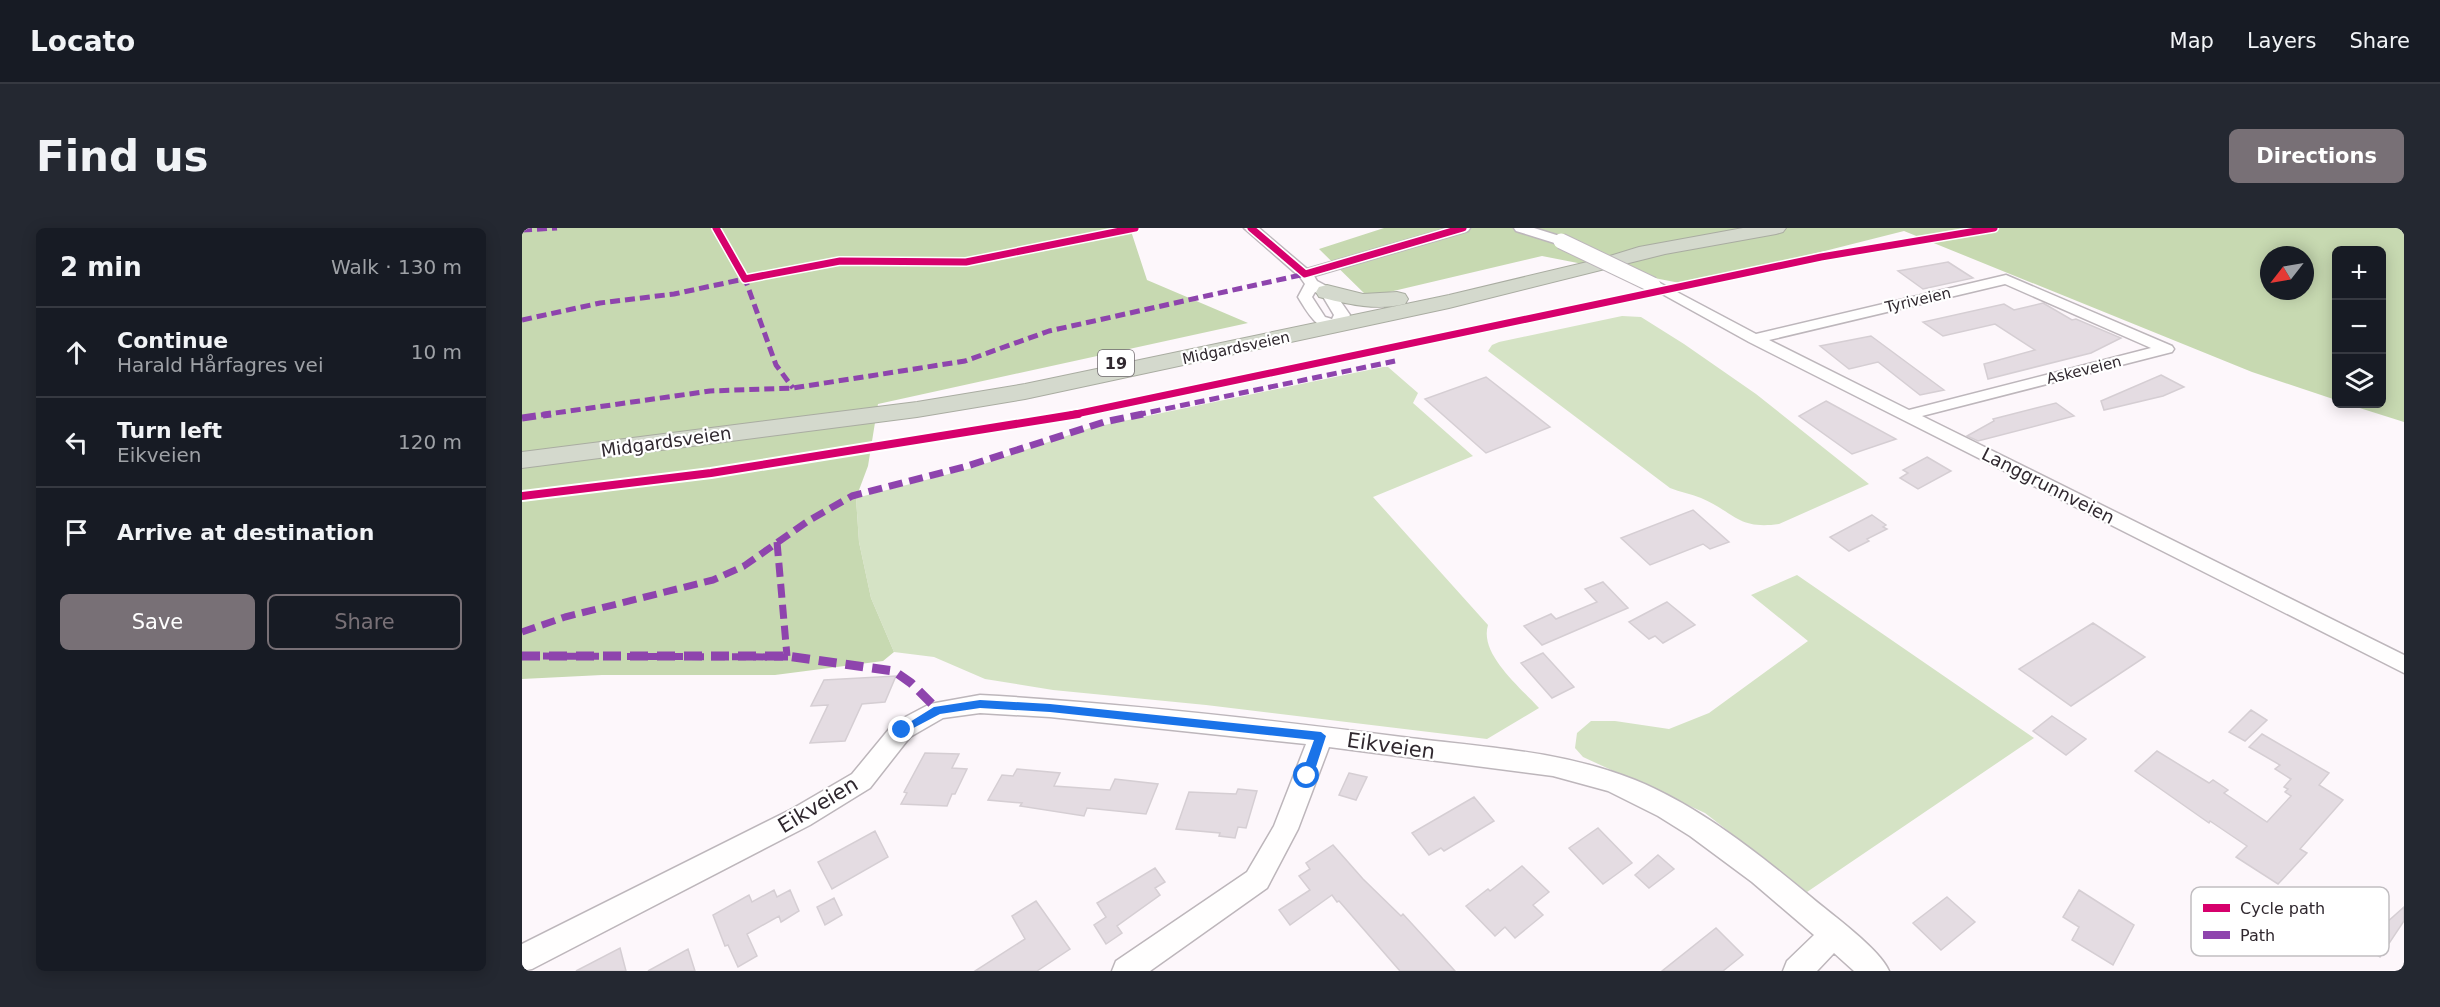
<!DOCTYPE html>
<meta charset="utf-8">
<style>
body{margin:0;font-family:"DejaVu Sans",sans-serif;background:#242831;color:#f1f3f6}
.controls{position:absolute;right:18px;top:18px;display:grid;overflow:hidden;border-radius:9px;box-shadow:0 3px 15px #0003}
.controls button{width:54px;height:54px;display:grid;place-items:center;padding:0;border:0;border-bottom:2px solid #363941;background:#171b24;color:#f1f3f6;font:30px sans-serif}
.compass{position:absolute;left:1738px;top:18px;width:54px;height:54px;border-radius:50%;background:#171b24;box-shadow:0 3px 15px #0003;rotate:239deg}
.stop{position:absolute;width:18px;height:18px;margin:-14px;border:4px solid #1a73e8;border-radius:50%;background:#fff}
.stop.end{background:#1a73e8;border-color:#fff;box-shadow:0 2px 6px #0008}
.list{margin:0;padding:0;list-style:none}
h2{display:flex;justify-content:space-between;align-items:center;height:78px;margin:0;padding:0 24px;font-size:26px}
h2 small{font-size:20px;font-weight:400;color:#9ea1a6}
.list li{display:grid;grid-template-columns:39px 1fr auto;gap:18px;align-items:center;box-sizing:border-box;height:90px;padding:0 24px;border-top:2px solid #363941}
.list b{display:block;font-size:22px;white-space:nowrap}
.list p{margin:0;font-size:20px;white-space:nowrap;color:#9ea1a6}
.list em{font-size:20px;font-style:normal;color:#9ea1a6}
.actions{display:flex;gap:12px;padding:18px 24px}
.actions a{flex:1;padding:14px 0;border:2px solid #787076;border-radius:9px;text-align:center;font-size:21px;color:#787076}
.actions .main{background:#787076;color:#fff}
.icon{flex:none;width:33px;height:33px;fill:none;stroke:currentColor;stroke-width:2;stroke-linecap:round;stroke-linejoin:round}
.map{position:relative;flex:none;width:1882px;height:743px;overflow:hidden;border-radius:9px}
header{display:flex;align-items:center;gap:36px;box-sizing:border-box;height:84px;padding:0 30px;background:#171b24;border-bottom:2px solid #363941}
header strong{font-size:28px}
nav{display:flex;gap:33px;margin-inline-start:auto;font-size:21px}
.intro{display:flex;align-items:center;justify-content:space-between;box-sizing:border-box;height:144px;padding:0 36px}
h1{margin:0;font-size:42px}
.button{padding:15px 27px;border-radius:9px;background:#787076;color:#fff;font-size:21px;font-weight:700}
main{display:flex;gap:36px;padding:0 36px}
aside{flex:1;background:#171b24;border-radius:9px;box-shadow:0 3px 15px #0003}
.map>svg:first-child{display:block}
.green{fill:#d5e3c5}
.forest{fill:#c7d9b1;fill-rule:evenodd}
.building{fill:#e4dce2;stroke:#d5ced3;stroke-width:1.5}
.lines{fill:none;stroke-linecap:round;stroke-linejoin:round}
.minor-casing{stroke:#bdb6bb;stroke-width:3}
.highway-casing{stroke:#a9aca1;stroke-width:2}
.minor{fill:#fffefe;fill-rule:evenodd}
.highway{fill:#d4d9cd;fill-rule:evenodd}
.minor-bridge-casing{stroke:#bdb6bb;stroke-width:17;stroke-linecap:butt}
.minor-bridge{stroke:#fffefe;stroke-width:15}
.quiet-far2{stroke:#8e44ad;stroke-width:5;stroke-dasharray:10 5;stroke-linecap:butt}
.quiet-far1{stroke:#8e44ad;stroke-width:7;stroke-dasharray:14 7;stroke-linecap:butt}
.quiet{stroke:#8e44ad;stroke-width:9;stroke-dasharray:18 9;stroke-linecap:butt}
.cycleway-far1-casing{stroke:#fff;stroke-width:10}
.cycleway-casing{stroke:#fff;stroke-width:12}
.cycleway-far1{stroke:#d6006c;stroke-width:7}
.cycleway{stroke:#d6006c;stroke-width:8}
.route{fill:#1a73e8}
.labels{text-anchor:middle;stroke-width:4.5;stroke-linejoin:round;paint-order:stroke}
.far-street-label{font-size:15px;fill:#30282f;stroke:#fff}
.shield{fill:#fff;stroke:#6e686d;stroke-width:1.5}
.shield-label{font-size:16px;font-weight:bold;fill:#30282f}
.street-label{font-size:18px;fill:#30282f;stroke:#fff}
.near-street-label{font-size:21px;fill:#30282f;stroke:#fff}
.key{fill:#fff;stroke:#c1bec1;stroke-width:1.5}
.key-label{font-size:16px;fill:#30282f}
</style>
<header>
<strong>Locato</strong>
<nav><a>Map</a><a>Layers</a><a>Share</a></nav>
</header>
<div class="intro"><h1>Find us</h1><a class="button">Directions</a></div>
<main>
<aside>
<h2>2 min<small>Walk · 130 m</small></h2>
<ul class="list">
<li><svg class="icon" aria-label="ahead" viewBox="0 0 24 24"><path d="M12 20V5M6 11l6-6 6 6"/></svg><div><b>Continue</b><p>Harald Hårfagres vei</p></div><em>10 m</em></li>
<li><svg class="icon" aria-label="left" viewBox="0 0 24 24"><path d="M17 20v-9H6M10 6l-5 5 5 5"/></svg><div><b>Turn left</b><p>Eikveien</p></div><em>120 m</em></li>
<li><svg class="icon" aria-label="arrive" viewBox="0 0 24 24"><path d="M6 21V4h12l-3 4 3 4H6"/></svg><div><b>Arrive at destination</b></div></li>
</ul>
<div class="actions"><a class="main">Save</a><a>Share</a></div>
</aside>
<div class="map">
<svg width="1882" height="743" viewBox="0 0 1882 743">
<rect width="100%" height="100%" fill="#fdf7fb"/>
<path class="green" d="M1100,88L1119,89L1162,116L1234,166L1347,256L1257,296C1216,302 1212,284 1179,270C1169,266 1158,264 1148,260L966,123L970,117L977,114Z
M861,139H866L896,165L891,175L951,228L851,269L966,397C957,426 998,459 1017,480L965,511L684,477L531,462L463,451L412,429L372,424L349,370L337,314L334,270L450,240L568,200Z
M1275,347L1512,510L1285,664L1183,585L1061,529L1053,520L1055,505L1069,493H1093L1147,501L1187,485L1286,413L1229,367Z"/>
<path class="forest" d="M0,0H608L625,52L726,95L356,176L346,238L334,270L337,314L349,370L372,424L361,433L253,447H80L0,451Z
M862,0H1882V194L1825,176H1860V22H1814V172L1730,144L1382,3L1168,57L1020,28L846,69L797,21ZM1747,27H1783V63H1747Z"/>
<path class="building" d="M1426,34L1451,50L1401,61L1376,43Z
M1521,75L1550,92L1554,91L1599,110L1569,125L1466,151L1462,136L1513,122L1473,96L1421,108L1401,94L1482,76L1492,82Z
M1349,108L1422,162L1398,167L1356,134L1327,141L1298,118Z
M1639,147L1662,159L1641,168L1582,182L1579,173Z
M964,149L1028,199L964,225L903,171Z
M1304,173L1374,211L1330,226L1277,188Z
M1534,175L1552,188L1456,213L1445,208L1472,193L1471,191Z
M1405,229L1429,243L1396,261L1378,250L1386,245L1381,242Z
M1171,282L1207,314L1188,321L1181,316L1128,337L1099,310Z
M1350,287L1364,297L1361,299L1365,301L1345,311L1347,313L1327,323L1308,309Z
M1081,354L1106,380L1020,417L1002,398L1029,386L1034,391L1075,374L1063,361Z
M1145,374L1173,397L1141,415L1133,408L1127,411L1107,394Z
M1571,395L1623,429L1549,478L1497,441Z
M1021,425L1052,459L1030,470L999,435Z
M374,448L363,474L340,476L323,513L288,515L306,477L289,478L302,452Z
M1729,482L1745,492L1723,513L1707,504Z
M1530,488L1564,511L1544,527L1511,503Z
M1740,506L1807,545L1797,557L1821,572L1778,621L1785,625L1756,656L1714,629L1725,618L1688,593L1687,595L1613,543L1635,523L1687,555L1691,552L1706,562L1702,565L1745,594L1769,568L1763,564L1766,561L1762,559L1769,551L1753,541L1758,537L1727,519Z
M403,525L437,526L430,540L445,541L433,566H430L425,578L379,576L385,565L382,564Z
M495,541L538,545L532,558L588,562L593,551L636,556L624,586L565,580L562,588L498,578L500,575L466,572L480,547L491,548Z
M827,545L845,549L834,572L817,567Z
M716,561L735,563L724,600L716,599L713,610L697,608L698,605L654,601L667,564L714,566Z
M952,569L972,593L922,623L919,620L907,627L890,605Z
M1076,600L1110,635L1081,656L1047,620Z
M353,603L366,629L310,661L296,634Z
M811,617L841,651L879,688L881,686L933,743H878L817,673L815,674L810,667L768,697L757,682L788,662L777,648L788,641L784,635Z
M1136,627L1152,641L1127,660L1113,647Z
M1000,638L1027,664L1011,677L1021,687L993,710L983,699L973,708L944,678L966,661L968,663Z
M633,640L643,654L633,660L638,667L595,698L600,705L584,716L572,697L584,689L575,675Z
M252,662L255,669L268,662L277,683L259,694L257,688L225,706L235,728L216,739L206,717L203,718L191,687L227,667L230,674Z
M1557,662L1612,697L1591,737L1550,712L1557,699L1541,689Z
M1425,669L1453,694L1419,722L1391,695Z
M312,670L320,687L303,697L295,679Z
M1806,671L1855,703L1882,679V693L1858,729L1794,687Z
M514,673L548,721L515,743H453L503,711L490,688Z
M1194,700L1221,727L1201,743H1140Z
M98,720L104,743H54Z
M166,721L173,743H126Z"/>
<g class="lines">
<defs>
<path id="minor" d="M722,0H737L785,41L927,0H948L946,3L792,48L795,53L810,61L828,87L820,101C797,107 786,85 776,69L783,56L778,49ZM793,64L800,67L812,87L810,91L803,89L790,69Z
M992,0H1012L1044,10L1046,13L1039,17L994,3Z
M1484,47L1650,118L1652,121L1650,124L1400,188L1882,427V445L1227,114L1124,57L1126,54H1136L1234,106ZM1483,56L1629,120L1387,182L1247,112Z
M458,467C599,475 740,491 880,509C958,519 1039,522 1113,552C1177,578 1236,625 1289,669C1309,686 1358,721 1367,743H1332L1312,725L1295,743H1261L1265,733L1292,707L1230,654L1168,608L1136,588L1086,563L1031,548L807,519L776,601L745,660L628,743H590L594,733L725,644L752,598L784,516L528,489L458,485L421,490L388,509L348,560L288,597L10,741L0,743V716L270,581L330,546L372,495L408,476Z"/>
<path id="highway" d="M1221,0H1264L1261,4L1254,6L1143,26L927,80L503,171L395,189L0,240V224L395,174L503,156L927,67L1078,31L1117,19Z
M805,57L841,66L875,64L883,66L886,71L883,76C853,83 826,76 797,69L794,64L797,59Z"/>
</defs>
<use href="#minor" class="minor-casing"/>
<use href="#highway" class="highway-casing"/>
<use href="#minor" class="minor"/>
<use href="#highway" class="highway"/>
<defs>
<path id="minor-bridge" d="M1039,13L1131,57"/>
</defs>
<use href="#minor-bridge" class="minor-bridge-casing"/>
<use href="#minor-bridge" class="minor-bridge"/>
<path class="quiet-far2" d="M0,2L35,0
M222,48L254,137L271,160
M0,92L78,75L152,66L227,50
M19,187L188,163L271,160L443,133L527,103L783,46
M614,187L873,133"/>
<path class="quiet-far1" d="M0,190L29,186
M255,314L265,428
M0,404L43,389L191,352L222,338L286,293L330,268L442,239L582,194L621,186
M0,428L275,429"/>
<path class="quiet" d="M0,428H265L372,443L389,455L416,482"/>
<defs>
<path id="cycleway-far1" d="M194,0L223,51L318,33L444,34L613,0
M729,0L783,46L941,0
M549,187L1299,29L1472,0"/>
<path id="cycleway" d="M0,268L189,245L556,186"/>
</defs>
<use href="#cycleway-far1" class="cycleway-far1-casing"/>
<use href="#cycleway" class="cycleway-casing"/>
<use href="#cycleway-far1" class="cycleway-far1"/>
<use href="#cycleway" class="cycleway"/>
</g>
<path class="route" d="M458,472L528,476L799,504L804,508L791,548L785,553L779,548L792,512L528,484L458,480L418,486L380,506L375,502L412,479Z"/>
<g class="labels">
<g class="far-street-label">
<text transform="translate(1396 72) rotate(-13)" y="5">Tyriveien</text>
<text transform="translate(714 120) rotate(-12)" y="5">Midgardsveien</text>
<text transform="translate(1562 142) rotate(-14)" y="5">Askeveien</text>
</g>
<rect class="shield" x="576" y="122" width="36" height="26" rx="4.5"/>
<g class="shield-label">
<text x="594" y="141">19</text>
</g>
<g class="street-label">
<text transform="translate(144 214) rotate(-8)" y="6">Midgardsveien</text>
<text transform="translate(1526 258) rotate(27)" y="6">Langgrunnveien</text>
</g>
<g class="near-street-label">
<text transform="translate(869 518) rotate(8)" y="7">Eikveien</text>
<text transform="translate(296 577) rotate(-31)" y="7">Eikveien</text>
</g>
</g>
<rect x="1669" y="659" width="198" height="69" rx="9" class="key"/>
<rect x="1681" y="676" width="27" height="8" fill="#d6006c"/>
<rect x="1681" y="703" width="27" height="8" fill="#8e44ad"/>
<g class="key-label">
<text x="1718" y="686">Cycle path</text>
<text x="1718" y="713">Path</text>
</g>
</svg>
<div class="controls">
<button>+</button>
<button>−</button>
<button><svg class="icon" aria-label="layers" viewBox="0 0 24 24"><path d="M12 4l9 5-9 5-9-5zM3 14l9 5 9-5"/></svg></button>
</div>
<svg class="compass" viewBox="-18 -18 36 36"><path d="M0-13l5 13h-10z" fill="#e53935"/><path d="M0 13l5-13h-10z" fill="#9ea1a6"/></svg>
<div class="stop" style="left:785px;top:548px"></div>
<div class="stop end" style="left:380px;top:502px"></div>
</div>
</main>
